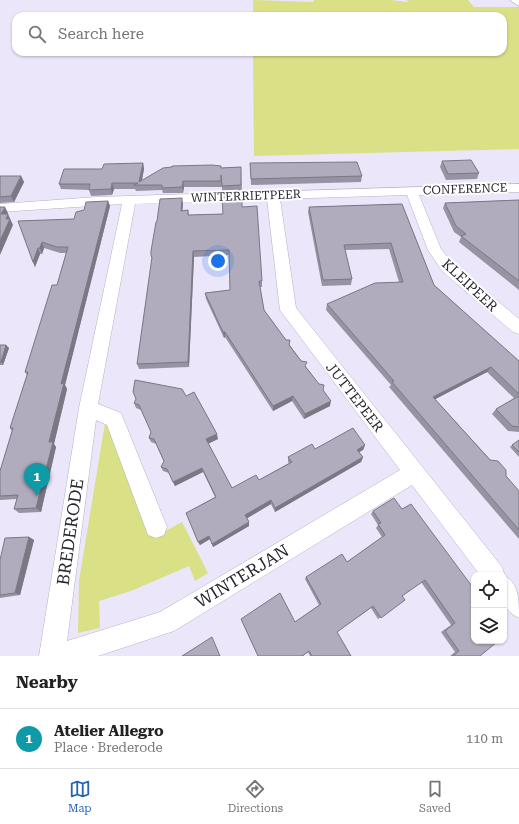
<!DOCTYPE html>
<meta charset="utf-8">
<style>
body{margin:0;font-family:"Roboto Serif",serif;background:#f2f2f2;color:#222}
.controls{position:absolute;right:12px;bottom:12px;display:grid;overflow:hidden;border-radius:8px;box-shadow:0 1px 3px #0004}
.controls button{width:36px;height:36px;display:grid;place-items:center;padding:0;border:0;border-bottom:1px solid #e0e0e0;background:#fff;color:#222;font:20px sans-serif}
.you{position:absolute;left:218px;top:261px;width:14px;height:14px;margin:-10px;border:3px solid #fff;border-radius:50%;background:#1a73e8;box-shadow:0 0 0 6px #1a73e833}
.badge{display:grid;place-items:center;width:26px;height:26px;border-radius:50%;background:#2564b5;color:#fff;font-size:13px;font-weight:700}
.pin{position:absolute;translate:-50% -33px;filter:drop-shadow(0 1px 2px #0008)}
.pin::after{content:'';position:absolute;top:21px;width:14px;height:12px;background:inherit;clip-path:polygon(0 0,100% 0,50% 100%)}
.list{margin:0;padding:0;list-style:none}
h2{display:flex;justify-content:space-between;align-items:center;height:52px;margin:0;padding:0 16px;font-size:17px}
h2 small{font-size:13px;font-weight:400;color:#767676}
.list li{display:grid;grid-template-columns:26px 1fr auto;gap:12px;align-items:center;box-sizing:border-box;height:60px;padding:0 16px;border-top:1px solid #e0e0e0}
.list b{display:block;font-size:15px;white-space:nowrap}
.list p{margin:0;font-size:13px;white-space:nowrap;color:#767676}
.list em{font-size:13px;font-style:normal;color:#767676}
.icon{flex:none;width:22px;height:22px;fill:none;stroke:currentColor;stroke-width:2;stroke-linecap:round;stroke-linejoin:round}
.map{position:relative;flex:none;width:519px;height:656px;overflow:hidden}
.search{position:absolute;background:#fff;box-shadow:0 1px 3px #0004;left:12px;right:12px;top:12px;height:44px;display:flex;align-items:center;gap:10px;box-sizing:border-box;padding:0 14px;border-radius:12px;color:#767676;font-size:15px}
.sheet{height:112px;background:#fff}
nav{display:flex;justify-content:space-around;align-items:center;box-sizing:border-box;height:56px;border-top:1px solid #e0e0e0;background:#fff;font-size:11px;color:#767676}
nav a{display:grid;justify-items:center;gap:2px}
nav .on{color:#2564b5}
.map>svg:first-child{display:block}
.green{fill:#d9e085}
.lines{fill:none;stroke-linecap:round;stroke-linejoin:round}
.minor-casing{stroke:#b6b1c3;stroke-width:1}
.tertiary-casing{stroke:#b6b1c3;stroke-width:1}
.minor{fill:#fff;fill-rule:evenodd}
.tertiary{fill:#fff;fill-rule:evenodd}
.wall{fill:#9793a3}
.shaded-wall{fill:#7b7884}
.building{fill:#b0abbd;stroke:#7b7884}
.labels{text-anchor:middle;stroke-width:4;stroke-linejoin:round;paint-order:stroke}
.far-street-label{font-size:12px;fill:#29272e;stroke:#fff}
.street-label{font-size:14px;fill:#29272e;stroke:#fff}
.near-street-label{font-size:17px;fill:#29272e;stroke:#fff}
</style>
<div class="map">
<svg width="519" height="656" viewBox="0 0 519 656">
<rect width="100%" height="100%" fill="#ece6fa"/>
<path class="green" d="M253,0L313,2L314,0H390L408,2L407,0H468L474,7H519V149L254,156L253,52H503V16H253Z
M105,423L113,424L156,536L182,522L208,573L195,581L189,566L131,591L99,601L100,628L78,633L79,581Z"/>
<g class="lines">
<defs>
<path id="minor" d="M519,184V192L419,195L441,249L452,263L519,319V334L513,332L442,271L428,250L407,195L280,199L296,308L502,567L505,576C519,584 519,600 519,618C499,609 504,594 504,575H480L412,485L174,631L98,656H39L79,408L122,204L0,212V204L97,197ZM267,199L280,310L400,470L160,612L67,641L96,420L107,425L148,535L156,538L164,535L167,527L121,413L98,404L135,204Z"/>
<path id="tertiary" d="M510,0H519V6Z"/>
</defs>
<use href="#minor" class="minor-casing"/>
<use href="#tertiary" class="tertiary-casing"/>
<use href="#minor" class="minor"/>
<use href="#tertiary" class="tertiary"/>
</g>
<path class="wall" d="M442,161L479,173L477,179L446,180L440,167Z
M143,163L144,169L142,180L221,168L241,167L242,191L222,192V186V187H184L183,193H163L162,190L136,191L135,189H114L112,195L91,196L89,190L61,189L59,184L102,169Z
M250,163L362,176L361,182L251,185Z
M0,176H21L24,182L14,202L0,203Z
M519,200V290L459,242L461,237L454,232L443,208L445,203Z
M108,201L110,206L65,385L67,389L54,444L56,447L41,512L19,513L14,509L17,499L0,500V471L12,431L10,428L27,375L25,372L57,285L66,253H60L44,248L42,254H40L35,267L33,262L18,221L74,219Z
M183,204L182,211L188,210L189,215L223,214L242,207L262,281V287H260L264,310L323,390L330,406L304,419L292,401L273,411L225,337L224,338L206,299L205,293L230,290L229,255L194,257L189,367L139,369L137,364L152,260L151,256Z
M402,204L434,285L519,361V432L508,431L492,414L496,409L514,398L487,372L435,399L519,491V539L389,387L391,385L326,310L327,304L399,282L389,249L345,250L352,279L351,285L322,286L308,212L309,207Z
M0,345H6L9,348L3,365H0Z
M186,396L218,439L208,444L232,488L259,480L289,463L288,462V457L315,449L365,445L363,450L359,452L363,457L361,462L275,512L271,504L247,518L249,522V526L213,547L210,539L200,545L186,513L215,497L203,472L175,486L169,473L163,471L161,467L164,462L156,444L151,442L149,438L151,432L141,410L136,408L134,403L136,399Z
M519,440V457L510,447L512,445Z
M373,511L474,610L480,656H450L455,652L441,632L451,625L421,582L402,596L405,600L378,619L371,608L337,632L351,656H310L308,652L303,656H258L241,619L295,622L319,605L305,579L306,577L347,562L382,537L376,528L378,525L371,514Z
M29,537L34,540L20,595L0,598V560Z"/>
<path class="shaded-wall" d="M143,163L144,169L141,185L139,182Z
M21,176L24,182L14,202L11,196Z
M183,181L184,187L183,193L182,187Z
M112,183L114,189L112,195L111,189Z
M182,198L183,204L182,216L181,211Z
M108,201L110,206L65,385L67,389L54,444L56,447L41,512L36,508L61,384Z
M5,207L8,213L4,220L1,214Z
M8,214L13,225L0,255V241L6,219Z
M42,242L44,248L42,254L40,248Z
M38,248L40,254L35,267L33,262Z
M193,251L194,257L189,367L188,362Z
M223,332H225V337L224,338Z
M6,345L9,348L3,365L1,362Z
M491,367L487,372L430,402L433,397Z
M293,396L292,401L273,411V406Z
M331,401L330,406L304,419L305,414Z
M217,434L218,439L207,444L206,439Z
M365,445L363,450L356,454L357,450Z
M363,457L361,462L275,512V508Z
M202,468L203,472L175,486L173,482Z
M271,500V504L246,519L245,515Z
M249,522V526L213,547L212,544Z
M209,536L210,539L200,545L198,542Z
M29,537L34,540L20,595L15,593Z"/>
<path class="building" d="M471,160L479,173L448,174L442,161Z
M357,162L362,176L251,179L250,163Z
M143,163L139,182L163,168L172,167V166L212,165L221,166V168L241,167V185L222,186L221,175V181H183L182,187L162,188V185H134L138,183H112L111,189L89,190L90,184H59L64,169H102L104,164Z
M0,176H21L11,196L0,197Z
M222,196H242V207L257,206L262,281H259L264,310L286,340H290L289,345L301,361L307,362L305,366L319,384L324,385L323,390L331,401L305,414L293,396L273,406L225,332H223L205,293L230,290L229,250L193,251L188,362L137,364L152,257L151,256V251L156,222L157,221L160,199L182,198L181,211L188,210V215L223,214Z
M519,200V281L461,236L466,234L456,226L445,203Z
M108,201L61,384L64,383L49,442H53L36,508L14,509L18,495L0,496V471L13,428H10L28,372H25L52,285H57L68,247H57L42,242L40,248H38L33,262L18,221L74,219L76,212L84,210L86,202Z
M402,204L434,285L519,361V394L491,367L433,397L490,460L498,461L506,470V476L519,491V530L392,382L394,381L327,304L375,283L403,282L391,243L344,245L352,279L323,280L309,207Z
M0,207H5L1,214H8L6,219H10L0,241Z
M0,345H6L1,362H0Z
M135,380L182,389L186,396L194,392L217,434L206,439L232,488L256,475L259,480L292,462L288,457L312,444L315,449L353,428L365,445L357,450L363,457L275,508L271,500L245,515L249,522L212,544L209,536L198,542L186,513L216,497L202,468L173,482L167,469L161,467L164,461L154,439L149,438L151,432L139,405L134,403L136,399L133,392Z
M519,396V427L512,426L496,409Z
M519,440V452L512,445Z
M394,498L402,509L411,504L474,589V641H496L497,642L480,656H453L459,651L445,631L455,623L425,580L402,596L405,600L381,618L373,606L337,632L351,656H312L309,651L302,656H258L241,619L280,593L295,622L321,604L306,577L342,554L347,562L385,535L378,524L381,523L373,511Z
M29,537L15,593L0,595V560L5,538Z
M212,637L220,656H182Z"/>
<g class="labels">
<g class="far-street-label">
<text transform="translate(465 189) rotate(-2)" y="4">CONFERENCE</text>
<text transform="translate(246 196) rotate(-2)" y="4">WINTERRIETPEER</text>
</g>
<g class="street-label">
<text transform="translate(470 285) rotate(43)" y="5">KLEIPEER</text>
<text transform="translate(355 397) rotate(52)" y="5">JUTTEPEER</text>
</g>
<g class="near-street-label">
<text transform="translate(70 532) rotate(-82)" y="6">BREDERODE</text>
<text transform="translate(242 576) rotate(-31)" y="6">WINTERJAN</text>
</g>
</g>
</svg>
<div class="controls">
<button><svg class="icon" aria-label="locate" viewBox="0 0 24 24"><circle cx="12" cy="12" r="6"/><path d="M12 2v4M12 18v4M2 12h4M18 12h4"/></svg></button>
<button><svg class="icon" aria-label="layers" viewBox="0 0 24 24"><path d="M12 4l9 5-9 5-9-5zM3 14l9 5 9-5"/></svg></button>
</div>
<div class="you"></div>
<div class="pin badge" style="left:37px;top:496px;background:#0f9aa8">1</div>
<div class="search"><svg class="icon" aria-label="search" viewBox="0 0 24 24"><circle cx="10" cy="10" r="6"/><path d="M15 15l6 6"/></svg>Search here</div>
</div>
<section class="sheet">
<h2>Nearby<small></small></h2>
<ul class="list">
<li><span class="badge" style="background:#0f9aa8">1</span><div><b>Atelier Allegro</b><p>Place · Brederode</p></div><em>110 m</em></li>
</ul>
</section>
<nav>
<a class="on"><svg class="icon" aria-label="map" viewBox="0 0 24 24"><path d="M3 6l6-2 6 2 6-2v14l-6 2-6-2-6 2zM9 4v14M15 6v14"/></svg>Map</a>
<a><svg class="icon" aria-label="directions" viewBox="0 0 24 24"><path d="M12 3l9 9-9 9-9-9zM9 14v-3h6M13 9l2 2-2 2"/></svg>Directions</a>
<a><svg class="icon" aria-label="saved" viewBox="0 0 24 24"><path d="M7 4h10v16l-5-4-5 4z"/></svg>Saved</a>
</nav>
